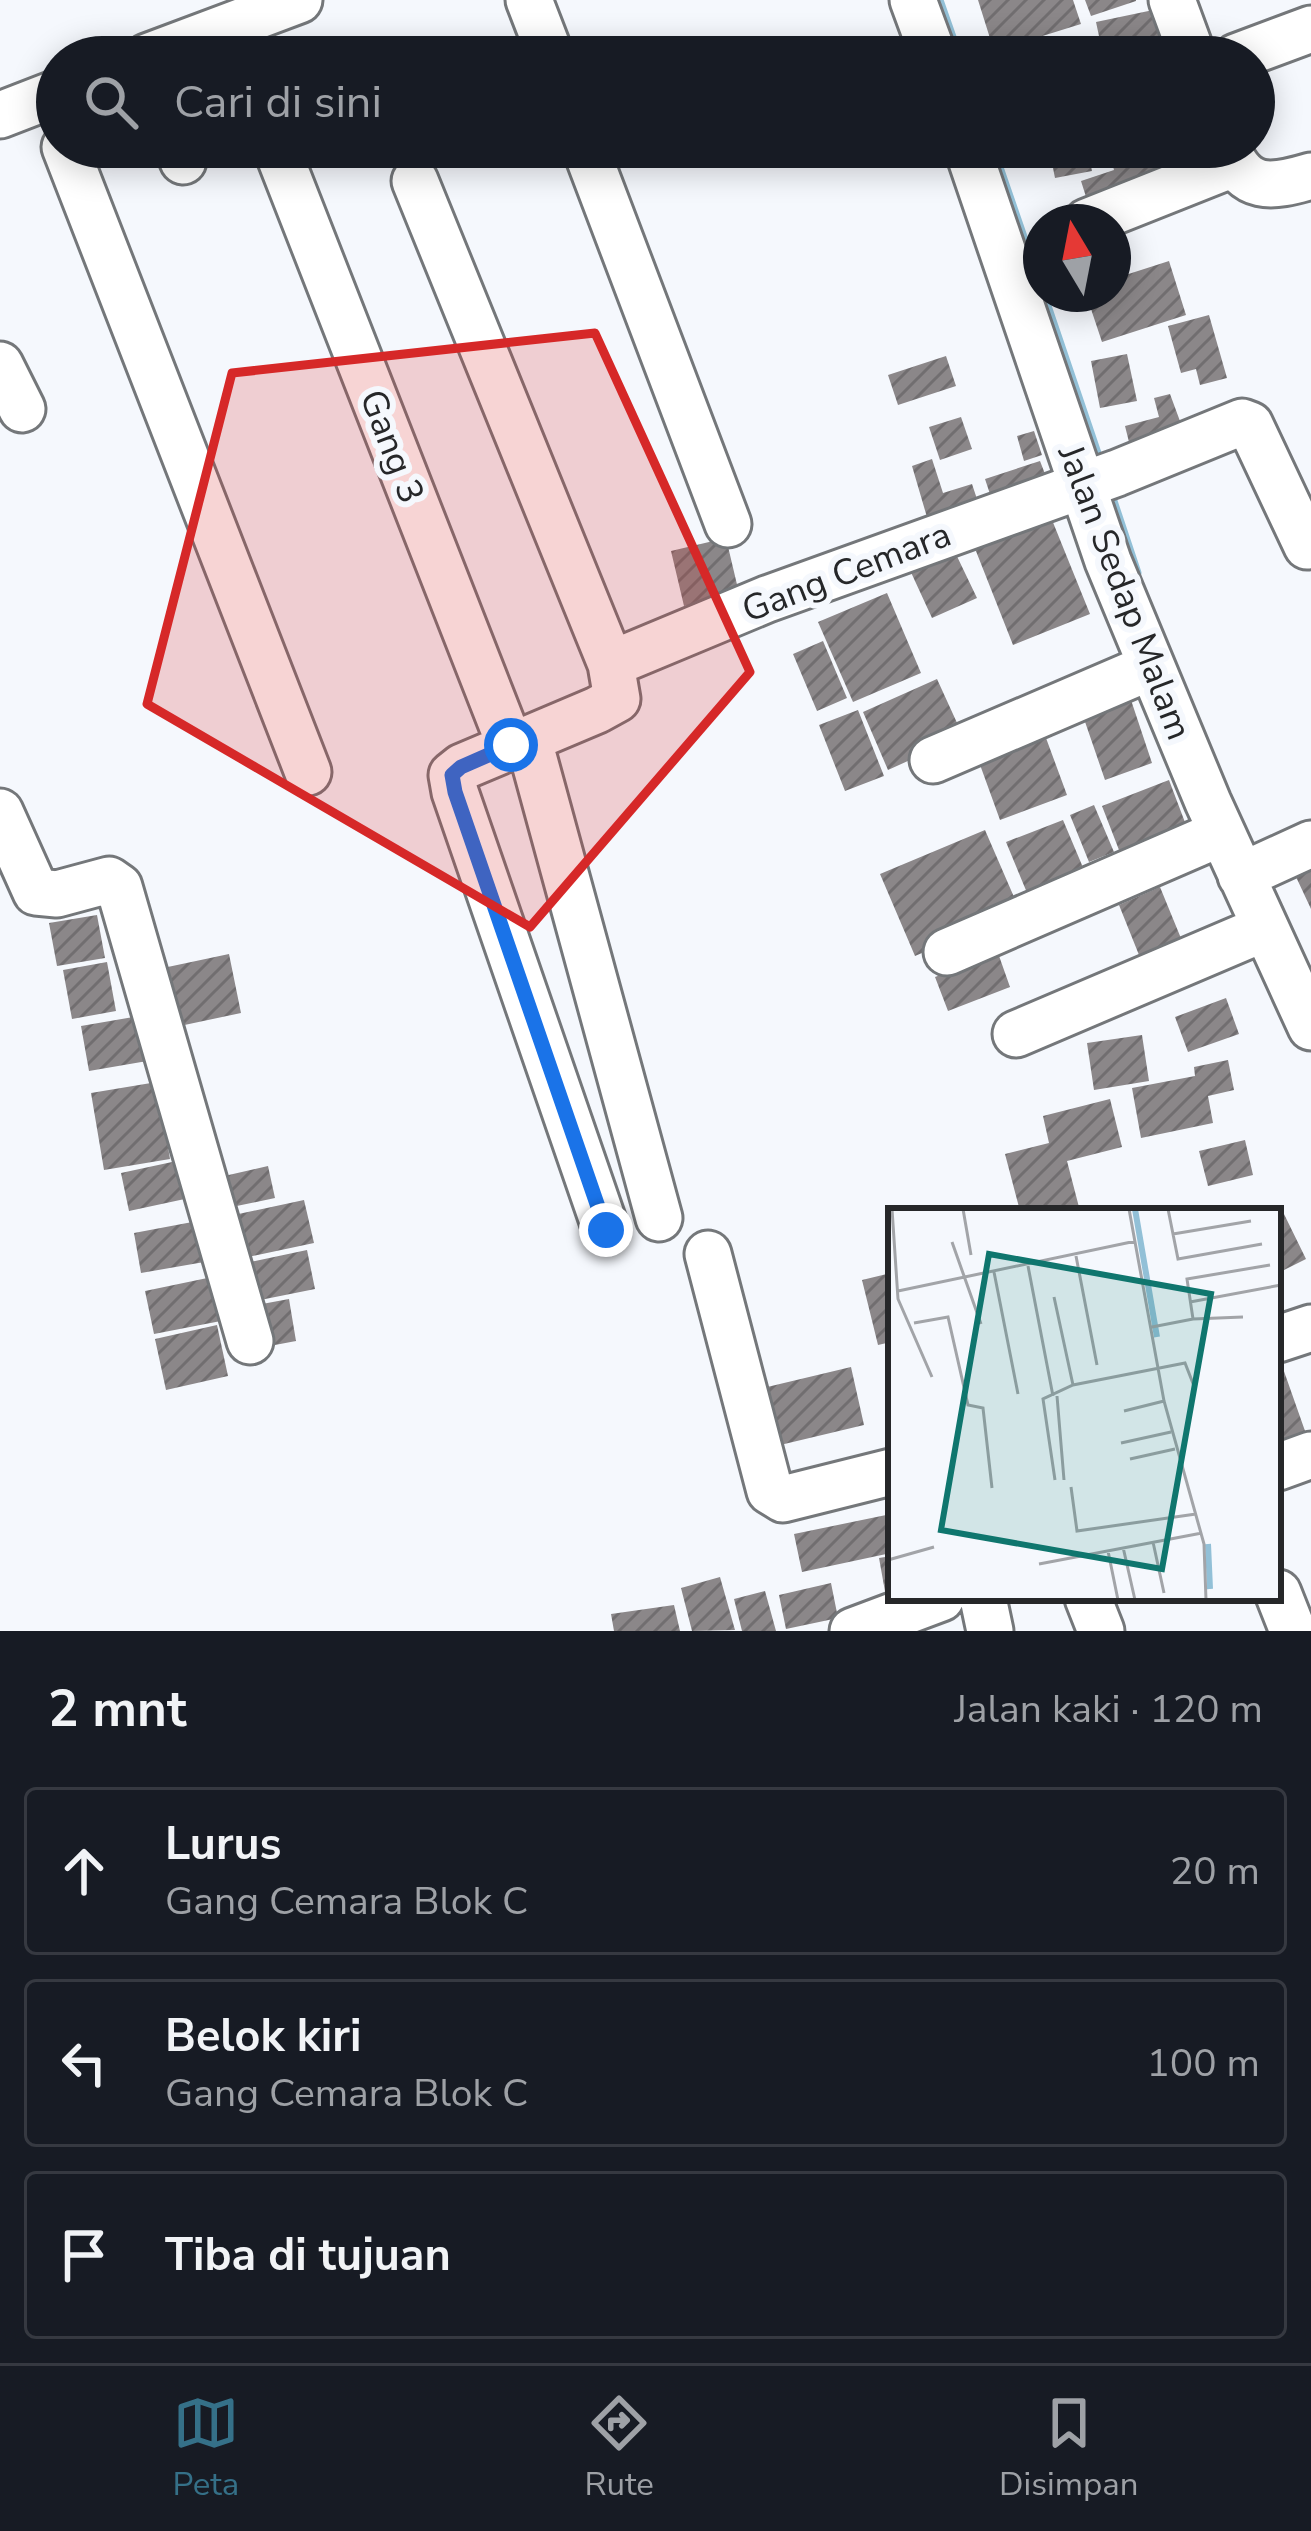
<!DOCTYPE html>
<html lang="id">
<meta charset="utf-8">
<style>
body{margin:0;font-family:"Nunito Sans",sans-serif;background:#242831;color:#f1f3f6}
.compass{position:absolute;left:1023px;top:204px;width:108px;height:108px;border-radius:50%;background:#171b24;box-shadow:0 6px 30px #0003;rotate:350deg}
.stop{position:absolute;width:36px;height:36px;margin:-27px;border:9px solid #1a73e8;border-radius:50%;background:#fff}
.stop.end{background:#1a73e8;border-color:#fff;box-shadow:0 3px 12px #0008}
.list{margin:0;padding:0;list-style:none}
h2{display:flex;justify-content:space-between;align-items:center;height:156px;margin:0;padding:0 48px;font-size:51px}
h2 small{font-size:39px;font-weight:400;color:#9ea1a6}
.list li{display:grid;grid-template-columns:78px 1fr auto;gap:36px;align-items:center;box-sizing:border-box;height:168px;margin:0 24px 24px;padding:0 24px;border:3px solid #363941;border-radius:12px}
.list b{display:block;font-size:45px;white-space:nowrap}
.list p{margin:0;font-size:39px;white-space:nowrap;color:#9ea1a6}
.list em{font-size:39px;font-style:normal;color:#9ea1a6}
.icon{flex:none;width:66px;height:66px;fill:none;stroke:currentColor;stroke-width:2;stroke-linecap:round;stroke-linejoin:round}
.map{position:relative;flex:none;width:1311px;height:1631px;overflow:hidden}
.search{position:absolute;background:#171b24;box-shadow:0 6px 30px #0003;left:36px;right:36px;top:36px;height:132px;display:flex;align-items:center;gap:30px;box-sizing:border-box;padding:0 42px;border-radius:66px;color:#9ea1a6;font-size:45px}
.sheet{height:732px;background:#171b24}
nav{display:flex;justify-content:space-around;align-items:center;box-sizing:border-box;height:168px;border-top:3px solid #363941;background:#171b24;font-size:33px;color:#9ea1a6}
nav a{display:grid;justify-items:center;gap:6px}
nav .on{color:#357088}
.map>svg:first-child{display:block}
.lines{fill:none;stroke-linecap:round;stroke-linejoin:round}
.stream{stroke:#92c0d7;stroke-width:9}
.building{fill:url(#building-hatch)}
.minor-casing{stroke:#74777a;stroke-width:51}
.minor{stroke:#fff;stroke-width:45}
.route{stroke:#1a73e8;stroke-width:15}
.marked{fill:#d62828;fill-opacity:0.2;stroke:#d62828;stroke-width:9;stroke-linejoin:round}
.labels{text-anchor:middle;stroke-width:12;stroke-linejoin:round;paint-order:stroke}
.street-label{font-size:36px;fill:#262729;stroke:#f5f8fd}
.inset-river{fill:none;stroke:#92c0d7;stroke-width:6}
.inset-road{fill:none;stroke:#a2a4a8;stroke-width:3}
.view{fill:#0f766e;fill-opacity:0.15;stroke:#0f766e;stroke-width:6}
.inset-edge{fill:none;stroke:#262729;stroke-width:6}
</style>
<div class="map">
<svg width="1311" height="1631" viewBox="0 0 1311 1631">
<defs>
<pattern id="building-hatch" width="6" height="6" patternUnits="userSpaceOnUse" patternTransform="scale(3)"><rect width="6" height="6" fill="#8b8789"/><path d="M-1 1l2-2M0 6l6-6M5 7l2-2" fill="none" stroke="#716e70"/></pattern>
</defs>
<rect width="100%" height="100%" fill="#f5f8fd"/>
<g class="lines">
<path class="stream" d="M939,0L959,57
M992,147L1041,289
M1043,294L1101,465
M1110,492L1137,573"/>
</g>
<path class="building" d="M978,0H1073L1081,24L994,51Z
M1085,0H1136V1L1091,16Z
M1158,9L1168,57H1129L1128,50L1103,55L1096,22Z
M1087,147L1092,171L1055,178L1050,153Z
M1146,147H1180L1185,162L1139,177L1142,186L1088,203L1081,181L1114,170L1111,159Z
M1169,261L1186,315L1102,342L1086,294H1113V279Z
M1209,315L1227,378L1200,385L1196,369L1181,373L1168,326Z
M1127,354L1137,401L1100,408L1091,361Z
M946,356L956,386L898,405L888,375Z
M1170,394L1184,432L1130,446L1125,426L1159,417L1154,398Z
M961,417L972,449L940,460L929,427Z
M1034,431L1042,455L1024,461L1017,436Z
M932,459L943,493L972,484L980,508L929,524L912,466Z
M1040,461L1047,479L991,497L985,479Z
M1048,510L1090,614L1013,645L972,541Z
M726,538L739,593L684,606L671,551Z
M953,548L977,598L932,618L909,568Z
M887,593L921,673L853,702L818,622Z
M823,641L847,698L817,711L793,654Z
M937,679L963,736L888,770L863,712Z
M1130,697L1152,763L1105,780L1082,713Z
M858,710L884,776L845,791L819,725Z
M1046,738L1067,795L1000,820L979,762Z
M1169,780L1186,825L1119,850L1102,806Z
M1094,805L1114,852L1089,862L1070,815Z
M1063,820L1087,877L1030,900L1006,842Z
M985,830L1020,911L915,956L880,874Z
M1311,854V909L1290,864Z
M1160,887L1187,953L1145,970L1119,905Z
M97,915L105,958L57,966L49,923Z
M998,953L1010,987L948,1011L935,977Z
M229,954L241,1013L175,1027L163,968Z
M107,962L116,1011L72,1019L63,970Z
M1226,998L1239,1034L1188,1052L1175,1017Z
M145,1015L153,1060L89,1071L81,1026Z
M1142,1035L1149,1081L1094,1090L1087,1043Z
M1228,1060L1234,1090L1208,1096L1213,1123L1141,1138L1132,1088L1195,1076L1194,1067Z
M157,1082L170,1159L104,1170L91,1093Z
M1110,1099L1122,1147L1067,1161L1080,1211H1020L1005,1154L1049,1143L1043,1116Z
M1245,1140L1253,1175L1208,1186L1199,1151Z
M186,1159L194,1197L129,1211L121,1173Z
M268,1166L275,1198L227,1208L220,1177Z
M304,1200L314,1243L239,1259L229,1216Z
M1284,1214L1306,1259L1278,1273V1217Z
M203,1220L210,1261L141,1273L134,1233Z
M307,1250L315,1289L250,1302L241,1264Z
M891,1273V1342L878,1345L862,1280Z
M217,1276L226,1320L154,1334L145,1291Z
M289,1299L296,1341L259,1348L251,1306Z
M217,1325L228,1376L166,1390L155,1339Z
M1278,1357H1279L1311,1448L1278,1447Z
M851,1367L864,1425L776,1446L763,1388Z
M891,1514V1553L802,1572L794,1534Z
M891,1556V1596L886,1597L879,1558Z
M720,1577L735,1630L692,1631L681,1588Z
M831,1583L838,1618L786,1629L779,1595Z
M765,1591L776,1631H742L734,1599Z
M674,1605L680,1631H614L611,1614Z"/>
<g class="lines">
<defs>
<path id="minor" d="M529,0L551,57
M913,0L934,57
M1172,0L1193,57
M147,57L299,0
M1236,57L1311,29
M0,115L57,93
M65,147L308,772
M178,147L183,161
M276,147L510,745
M585,147L728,524
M967,147L1108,561L1208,802L1311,1027
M1227,147C1244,192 1271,188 1311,176
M415,181L611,664L617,699L597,710L462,767L452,775L455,792L606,1230
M1087,222L1233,164
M0,365L22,409
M611,664L767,599L1117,473L1242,422L1250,425L1307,546
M529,741L659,1218
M933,760L1150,667
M0,812L36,892L57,894L109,880L119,887L250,1341
M1241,876L1311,844
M947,952L1221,833
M1016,1034L1265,928
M708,1254L770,1491L783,1499L891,1472
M1278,1339L1311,1328
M1278,1467L1311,1455
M1278,1593L1293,1631
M983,1598L990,1631
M1088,1598L1101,1631
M853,1631L941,1598"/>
</defs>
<use href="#minor" class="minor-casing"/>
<use href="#minor" class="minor"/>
</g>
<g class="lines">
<path class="route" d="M511,745L461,767L452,775L455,792L606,1230"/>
</g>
<path class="marked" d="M595,333L750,672L530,927L147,704L232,373Z"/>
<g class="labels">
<g class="street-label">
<text transform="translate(393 446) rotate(69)" y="13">Gang 3</text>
<text transform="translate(846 571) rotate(-21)" y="13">Gang Cemara</text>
<text transform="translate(1126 592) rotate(69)" y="13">Jalan Sedap Malam</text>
</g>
</g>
<g transform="translate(888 1208)">
<rect width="393" height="393" fill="#f5f8fd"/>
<path class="inset-river" d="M247,1L269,129M320,336L322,381"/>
<path class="inset-road" d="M4,1L10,91L44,169M75,1L83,47M241,1L276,193L316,336L318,392M280,1L290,51L374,36M285,26L363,13M64,34L93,116M188,48L209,157M140,58L165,188M106,64L130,186M10,83L248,33M166,89L185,177M302,94L393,77M305,111L299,71L382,57M305,111L355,109M26,115L60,109L80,197L95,200L104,280M264,119L305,111M169,188L176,272M236,203L276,193M233,235L283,224M242,251L287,241M167,272L155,191L185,177L297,155L306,178M183,279L189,323L308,306M265,334L276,385M235,339L247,392M220,343L230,392M0,352L46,339M151,356L314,325"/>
<path class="view" d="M101,46L323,86L274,361L53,322Z"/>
<rect width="393" height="393" class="inset-edge"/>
</g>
</svg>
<svg class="compass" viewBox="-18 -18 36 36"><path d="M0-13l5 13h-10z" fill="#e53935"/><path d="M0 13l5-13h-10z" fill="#9ea1a6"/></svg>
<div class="stop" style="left:511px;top:745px"></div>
<div class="stop end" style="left:606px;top:1230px"></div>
<div class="search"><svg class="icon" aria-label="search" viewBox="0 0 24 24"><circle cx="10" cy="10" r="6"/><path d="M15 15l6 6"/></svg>Cari di sini</div>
</div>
<section class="sheet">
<h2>2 mnt<small>Jalan kaki · 120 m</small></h2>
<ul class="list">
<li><svg class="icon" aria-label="ahead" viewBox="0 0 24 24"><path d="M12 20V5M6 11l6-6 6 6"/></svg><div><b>Lurus</b><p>Gang Cemara Blok C</p></div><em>20 m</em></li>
<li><svg class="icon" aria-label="left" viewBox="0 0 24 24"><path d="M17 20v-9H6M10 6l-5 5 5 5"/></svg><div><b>Belok kiri</b><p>Gang Cemara Blok C</p></div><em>100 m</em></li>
<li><svg class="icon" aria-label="arrive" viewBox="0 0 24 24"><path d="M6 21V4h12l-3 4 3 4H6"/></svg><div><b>Tiba di tujuan</b></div></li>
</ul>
</section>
<nav>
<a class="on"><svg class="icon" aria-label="map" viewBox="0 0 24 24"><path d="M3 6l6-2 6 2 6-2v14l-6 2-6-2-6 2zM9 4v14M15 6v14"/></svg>Peta</a>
<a><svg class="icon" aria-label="directions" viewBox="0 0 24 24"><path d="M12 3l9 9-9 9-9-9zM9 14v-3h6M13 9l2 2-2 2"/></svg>Rute</a>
<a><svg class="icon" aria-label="saved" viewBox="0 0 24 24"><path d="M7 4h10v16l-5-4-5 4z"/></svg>Disimpan</a>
</nav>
